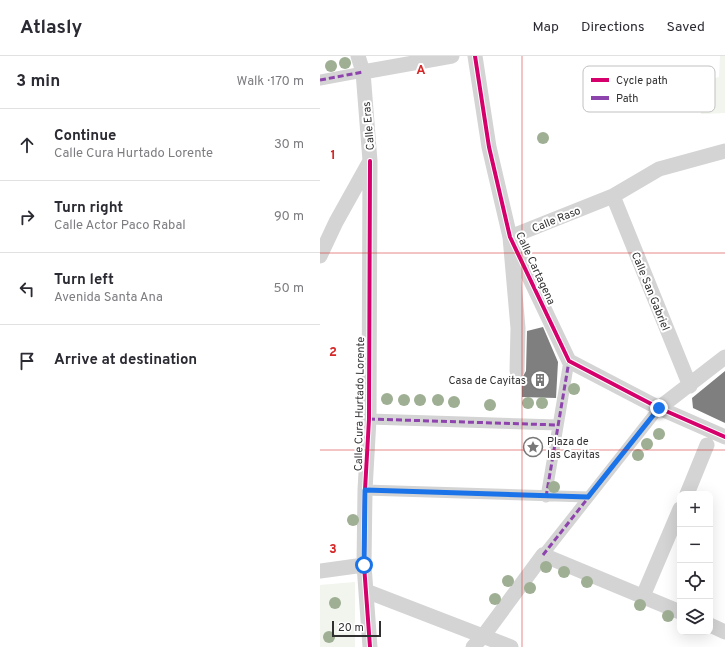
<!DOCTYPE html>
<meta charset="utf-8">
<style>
body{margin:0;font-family:Overpass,sans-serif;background:#f7f7f7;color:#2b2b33}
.controls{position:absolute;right:12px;bottom:12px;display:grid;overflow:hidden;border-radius:8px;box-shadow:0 4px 16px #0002}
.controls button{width:36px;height:36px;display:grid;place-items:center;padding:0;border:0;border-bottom:1px solid #e1e1e2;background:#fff;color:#2b2b33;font:20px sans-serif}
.scale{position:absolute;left:12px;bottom:10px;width:49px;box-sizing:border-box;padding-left:4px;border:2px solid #303030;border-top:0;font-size:11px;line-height:14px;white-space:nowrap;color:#303030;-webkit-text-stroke:3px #fff;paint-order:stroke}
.stop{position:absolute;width:12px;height:12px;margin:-9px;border:3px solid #1a73e8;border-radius:50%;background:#fff}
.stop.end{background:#1a73e8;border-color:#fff;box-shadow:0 1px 4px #0008}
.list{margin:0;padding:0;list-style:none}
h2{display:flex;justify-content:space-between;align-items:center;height:52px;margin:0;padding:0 16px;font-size:17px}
h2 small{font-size:13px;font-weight:400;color:#7c7c81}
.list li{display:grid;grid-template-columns:26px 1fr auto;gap:12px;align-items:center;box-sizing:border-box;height:72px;padding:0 16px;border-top:1px solid #e1e1e2}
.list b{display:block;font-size:15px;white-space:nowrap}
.list p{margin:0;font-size:13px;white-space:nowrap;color:#7c7c81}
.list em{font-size:13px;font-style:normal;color:#7c7c81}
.icon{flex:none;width:22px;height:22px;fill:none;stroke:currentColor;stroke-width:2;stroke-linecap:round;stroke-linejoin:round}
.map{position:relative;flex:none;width:405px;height:591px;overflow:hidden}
header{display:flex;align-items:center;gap:24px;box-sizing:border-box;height:56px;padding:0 20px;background:#fff;border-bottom:1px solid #e1e1e2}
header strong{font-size:19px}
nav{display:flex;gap:22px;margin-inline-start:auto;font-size:14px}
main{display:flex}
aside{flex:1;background:#fff}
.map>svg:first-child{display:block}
.green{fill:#f1f5ed}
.building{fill:#7f7f7f}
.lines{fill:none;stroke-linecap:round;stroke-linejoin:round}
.pedestrian{stroke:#d4d4d4;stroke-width:11}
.minor{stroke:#d4d4d4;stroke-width:15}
.quiet{stroke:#8e44ad;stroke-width:3;stroke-dasharray:6 3;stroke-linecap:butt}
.cycleway-casing{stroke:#fff;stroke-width:6}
.cycleway{stroke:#d6006c;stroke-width:4}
.tree{fill:#9eaf94}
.route{stroke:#1a73e8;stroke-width:5}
.grid{fill:none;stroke:#d62828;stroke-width:1;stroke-opacity:0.55}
.labels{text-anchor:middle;stroke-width:4;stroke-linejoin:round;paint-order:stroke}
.street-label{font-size:11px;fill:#303030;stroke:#fff}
.poi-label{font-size:11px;fill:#303030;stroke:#fff;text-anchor:end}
.key{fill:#fff;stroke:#c1c1c1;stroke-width:1}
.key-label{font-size:11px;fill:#303030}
.grid-label{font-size:13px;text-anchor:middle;font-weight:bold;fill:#d62828;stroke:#fff;stroke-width:4;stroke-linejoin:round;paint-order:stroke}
</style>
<header>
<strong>Atlasly</strong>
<nav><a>Map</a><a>Directions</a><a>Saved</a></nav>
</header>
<main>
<aside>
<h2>3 min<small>Walk · 170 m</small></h2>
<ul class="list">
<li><svg class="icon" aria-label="ahead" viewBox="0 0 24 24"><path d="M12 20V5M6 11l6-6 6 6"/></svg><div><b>Continue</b><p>Calle Cura Hurtado Lorente</p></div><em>30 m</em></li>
<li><svg class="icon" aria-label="right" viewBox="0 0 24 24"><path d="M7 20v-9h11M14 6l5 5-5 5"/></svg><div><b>Turn right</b><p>Calle Actor Paco Rabal</p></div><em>90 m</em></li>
<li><svg class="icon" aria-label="left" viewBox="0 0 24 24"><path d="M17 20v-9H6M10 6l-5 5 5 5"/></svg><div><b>Turn left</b><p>Avenida Santa Ana</p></div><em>50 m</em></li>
<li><svg class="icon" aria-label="arrive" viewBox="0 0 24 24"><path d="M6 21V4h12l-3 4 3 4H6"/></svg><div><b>Arrive at destination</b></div></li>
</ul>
</aside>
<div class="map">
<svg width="405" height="591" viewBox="0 0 405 591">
<rect width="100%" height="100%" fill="#fff"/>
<path class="green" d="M400,0H405V57L381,58L379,27L399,21Z
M35,526V591H0V529Z"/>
<path class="building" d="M223,271L238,306L236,342L202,341V322L206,315L207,275Z
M405,315V367L373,352L372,342Z"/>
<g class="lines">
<path class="pedestrian" d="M0,24L43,16
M49,363L238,369
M45,434L268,441
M226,441L249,305
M223,499L339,352"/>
<path class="minor" d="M155,0L169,91L190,181L249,305L339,352L405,381
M43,16L132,0
M293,140L370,330
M0,200L16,166L50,105L43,16L38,0
M197,315L198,272L190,181L293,140L339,113L405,95
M339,352L405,301
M367,438L387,389
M0,515L44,509
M46,535L191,591
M323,540L360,453
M390,569L405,576
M50,591L44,509L45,434L49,363L50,105
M153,591L164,579L223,499L360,556"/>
<path class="quiet" d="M0,24L43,16
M49,363L238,369
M45,434L268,441
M226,441L249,305
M223,499L339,352"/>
<defs>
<path id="cycleway" d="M155,0L169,91L190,181L249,305L339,352L405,381
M50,591L44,509L45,434L49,363L50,105"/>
</defs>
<use href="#cycleway" class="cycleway-casing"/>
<use href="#cycleway" class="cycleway"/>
</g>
<g class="tree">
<circle cx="25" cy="7" r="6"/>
<circle cx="11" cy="10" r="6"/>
<circle cx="223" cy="82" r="6"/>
<circle cx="254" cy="333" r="6"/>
<circle cx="67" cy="343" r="6"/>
<circle cx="84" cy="344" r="6"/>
<circle cx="100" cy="344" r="6"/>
<circle cx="118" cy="344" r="6"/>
<circle cx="134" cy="346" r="6"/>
<circle cx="208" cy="347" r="6"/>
<circle cx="222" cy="347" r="6"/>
<circle cx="170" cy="349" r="6"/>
<circle cx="339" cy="378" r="6"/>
<circle cx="327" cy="388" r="6"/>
<circle cx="318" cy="399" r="6"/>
<circle cx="234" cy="431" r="6"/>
<circle cx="33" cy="464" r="6"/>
<circle cx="226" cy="511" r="6"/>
<circle cx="244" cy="516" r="6"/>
<circle cx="188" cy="525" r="6"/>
<circle cx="267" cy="526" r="6"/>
<circle cx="210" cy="532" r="6"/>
<circle cx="175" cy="543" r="6"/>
<circle cx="15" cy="547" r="6"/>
<circle cx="320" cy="549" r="6"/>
<circle cx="348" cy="560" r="6"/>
<circle cx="9" cy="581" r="6"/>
</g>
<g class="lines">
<path class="route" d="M44,509L45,434L268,441L339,352"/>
</g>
<path class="grid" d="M202,0V591M0,197H405M0,394H405"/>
<defs>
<symbol id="building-ring" viewBox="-11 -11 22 22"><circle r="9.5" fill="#fff" stroke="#787878" stroke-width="1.5"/><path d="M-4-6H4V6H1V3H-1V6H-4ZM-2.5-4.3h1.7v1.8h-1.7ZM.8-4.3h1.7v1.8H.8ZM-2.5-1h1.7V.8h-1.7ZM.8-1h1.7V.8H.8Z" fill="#787878"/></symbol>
<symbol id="sight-ring" viewBox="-11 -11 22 22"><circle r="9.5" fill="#fff" stroke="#787878" stroke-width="1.5"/><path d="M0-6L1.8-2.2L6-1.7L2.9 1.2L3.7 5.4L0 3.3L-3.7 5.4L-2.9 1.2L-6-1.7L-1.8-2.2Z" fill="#787878"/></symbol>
</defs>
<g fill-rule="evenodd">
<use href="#building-ring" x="209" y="313" width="22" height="22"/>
<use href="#sight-ring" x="202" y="380" width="22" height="22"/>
</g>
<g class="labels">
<g class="street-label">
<text transform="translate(48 70) rotate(-95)" y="4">Calle Eras</text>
<text transform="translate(236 163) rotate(-22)" y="4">Calle Raso</text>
<text transform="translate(216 212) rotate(65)" y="4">Calle Cartagena</text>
<text transform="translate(331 235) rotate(68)" y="4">Calle San Gabriel</text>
<text transform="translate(39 348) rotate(-89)" y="4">Calle Cura Hurtado Lorente</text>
</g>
<g class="poi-label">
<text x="206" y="328">Casa de Cayitas</text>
<text x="227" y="389" text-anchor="start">Plaza de<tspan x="227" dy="13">las Cayitas</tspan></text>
</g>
</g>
<rect x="263" y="10" width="132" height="46" rx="6" class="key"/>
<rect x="271" y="22" width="18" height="4" fill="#d6006c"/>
<rect x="271" y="40" width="18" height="4" fill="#8e44ad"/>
<g class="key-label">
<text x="296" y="28">Cycle path</text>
<text x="296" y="46">Path</text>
</g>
<g class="grid-label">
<text x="101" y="18">A</text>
<text x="13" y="103">1</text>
<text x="13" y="300">2</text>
<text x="13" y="497">3</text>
</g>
</svg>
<div class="controls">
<button>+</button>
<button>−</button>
<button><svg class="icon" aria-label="locate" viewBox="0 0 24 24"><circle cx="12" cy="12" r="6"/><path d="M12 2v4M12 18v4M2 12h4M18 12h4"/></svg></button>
<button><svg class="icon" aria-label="layers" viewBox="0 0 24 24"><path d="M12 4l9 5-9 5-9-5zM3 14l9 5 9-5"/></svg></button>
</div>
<div class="scale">20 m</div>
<div class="stop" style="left:44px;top:509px"></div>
<div class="stop end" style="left:339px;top:352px"></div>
</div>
</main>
